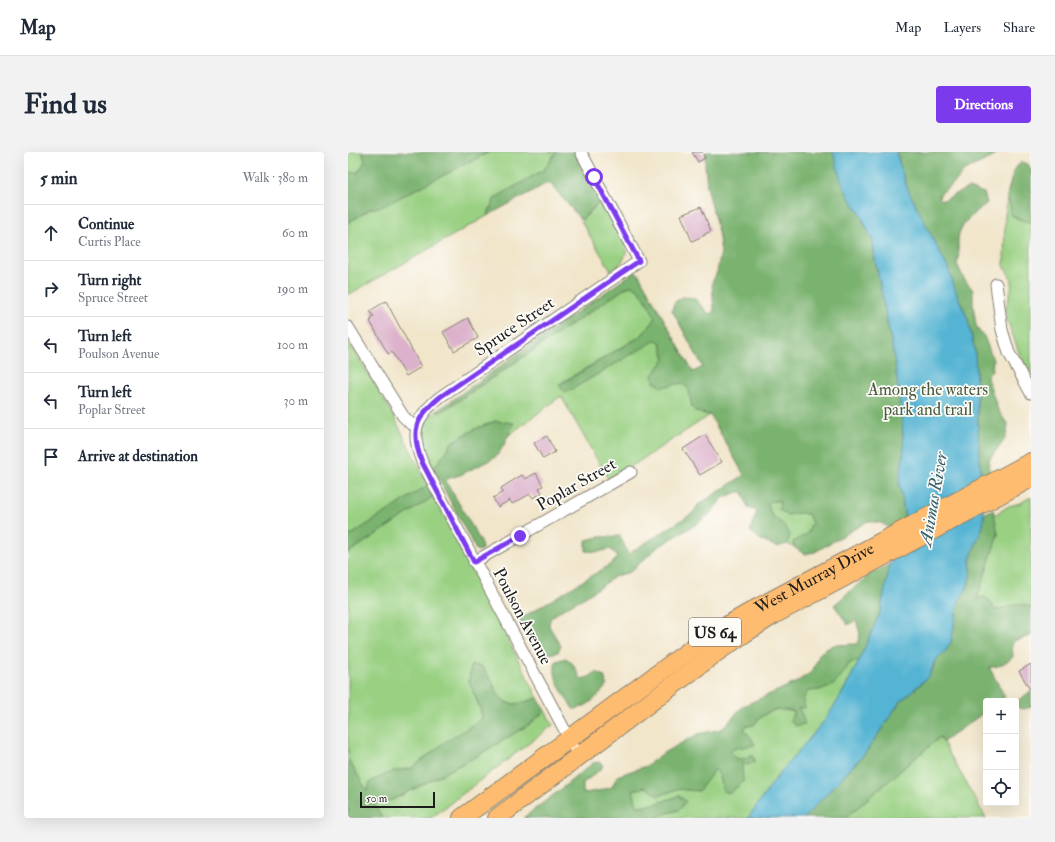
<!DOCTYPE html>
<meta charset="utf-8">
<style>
body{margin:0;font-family:"IM FELL Double Pica",serif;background:#f2f2f3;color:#1f2937}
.controls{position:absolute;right:12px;bottom:12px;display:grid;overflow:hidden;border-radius:4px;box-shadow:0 4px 16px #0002}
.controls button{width:36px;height:36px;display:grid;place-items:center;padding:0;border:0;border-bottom:1px solid #e0e1e3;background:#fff;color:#1f2937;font:20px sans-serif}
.scale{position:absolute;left:12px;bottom:10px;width:75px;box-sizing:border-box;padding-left:4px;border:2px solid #1c1c1c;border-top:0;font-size:11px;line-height:14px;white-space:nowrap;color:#1c1c1c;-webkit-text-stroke:3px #fdfcf7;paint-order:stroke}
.stop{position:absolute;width:12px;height:12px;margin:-9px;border:3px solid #7c3aed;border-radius:50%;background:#fff}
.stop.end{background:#7c3aed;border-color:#fff;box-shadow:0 1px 4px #0008}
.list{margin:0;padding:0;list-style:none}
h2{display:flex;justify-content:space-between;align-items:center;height:52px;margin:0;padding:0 16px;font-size:17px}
h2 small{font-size:13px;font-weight:400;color:#747a83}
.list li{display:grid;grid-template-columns:26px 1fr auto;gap:12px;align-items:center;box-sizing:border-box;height:56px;padding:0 16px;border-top:1px solid #e0e1e3}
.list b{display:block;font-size:15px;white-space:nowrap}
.list p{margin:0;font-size:13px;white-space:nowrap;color:#747a83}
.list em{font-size:13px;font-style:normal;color:#747a83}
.icon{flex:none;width:22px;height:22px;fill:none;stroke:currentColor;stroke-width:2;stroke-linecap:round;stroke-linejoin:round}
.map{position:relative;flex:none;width:683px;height:666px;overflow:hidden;border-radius:4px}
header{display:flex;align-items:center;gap:24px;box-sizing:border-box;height:56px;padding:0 20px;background:#fff;border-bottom:1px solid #e0e1e3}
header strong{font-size:19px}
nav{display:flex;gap:22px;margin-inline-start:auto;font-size:14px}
.intro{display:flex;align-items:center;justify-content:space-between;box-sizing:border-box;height:96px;padding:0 24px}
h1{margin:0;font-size:28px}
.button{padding:10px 18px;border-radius:4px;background:#7c3aed;color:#fff;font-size:14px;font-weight:700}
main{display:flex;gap:24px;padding:0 24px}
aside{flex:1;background:#fff;border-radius:4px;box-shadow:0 4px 16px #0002}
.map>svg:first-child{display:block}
.green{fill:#99d082;stroke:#5a764f}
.forest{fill:#7ab270;stroke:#4b6746}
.water{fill:#55b4d3;stroke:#386878}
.building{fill:#dcb1cb}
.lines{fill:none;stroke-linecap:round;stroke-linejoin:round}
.minor-casing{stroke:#868073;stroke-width:13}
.trunk-casing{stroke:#868073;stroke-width:20}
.minor{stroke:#fff;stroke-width:11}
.trunk{stroke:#febc70;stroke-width:18}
.route{stroke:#7c3aed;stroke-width:5}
.labels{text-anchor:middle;stroke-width:3.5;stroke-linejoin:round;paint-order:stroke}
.shield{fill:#fdfcf7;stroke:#605f5e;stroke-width:1}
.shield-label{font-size:16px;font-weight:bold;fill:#1c1c1c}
.street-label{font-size:17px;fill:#1c1c1c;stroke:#fdfcf7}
.park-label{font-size:17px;fill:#485b40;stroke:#fdfcf7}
.water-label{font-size:18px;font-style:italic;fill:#36606e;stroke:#fdfcf7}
</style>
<header>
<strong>Map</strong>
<nav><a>Map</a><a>Layers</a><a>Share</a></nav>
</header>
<div class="intro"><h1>Find us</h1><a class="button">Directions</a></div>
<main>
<aside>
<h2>5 min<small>Walk · 380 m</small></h2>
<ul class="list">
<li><svg class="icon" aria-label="ahead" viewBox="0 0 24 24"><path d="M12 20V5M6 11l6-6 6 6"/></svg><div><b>Continue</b><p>Curtis Place</p></div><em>60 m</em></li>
<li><svg class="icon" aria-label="right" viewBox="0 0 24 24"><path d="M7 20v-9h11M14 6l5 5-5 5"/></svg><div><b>Turn right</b><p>Spruce Street</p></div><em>190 m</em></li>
<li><svg class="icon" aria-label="left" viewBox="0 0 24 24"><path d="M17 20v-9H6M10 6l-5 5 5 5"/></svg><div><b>Turn left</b><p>Poulson Avenue</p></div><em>100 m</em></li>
<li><svg class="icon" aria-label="left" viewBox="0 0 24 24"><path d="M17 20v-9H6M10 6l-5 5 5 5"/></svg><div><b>Turn left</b><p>Poplar Street</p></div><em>30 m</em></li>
<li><svg class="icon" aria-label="arrive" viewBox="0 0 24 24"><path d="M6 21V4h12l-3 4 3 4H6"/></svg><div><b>Arrive at destination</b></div></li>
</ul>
</aside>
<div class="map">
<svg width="683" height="666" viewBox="0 0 683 666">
<rect width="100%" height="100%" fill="#fdfcf7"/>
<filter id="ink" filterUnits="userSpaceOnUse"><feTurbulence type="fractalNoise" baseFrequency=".025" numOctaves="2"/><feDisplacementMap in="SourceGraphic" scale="8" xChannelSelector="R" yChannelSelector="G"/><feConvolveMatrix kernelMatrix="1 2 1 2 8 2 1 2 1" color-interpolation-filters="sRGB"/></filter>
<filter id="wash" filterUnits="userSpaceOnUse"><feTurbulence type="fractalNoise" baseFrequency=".012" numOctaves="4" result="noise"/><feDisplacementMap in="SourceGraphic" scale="16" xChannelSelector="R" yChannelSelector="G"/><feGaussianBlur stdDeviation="0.9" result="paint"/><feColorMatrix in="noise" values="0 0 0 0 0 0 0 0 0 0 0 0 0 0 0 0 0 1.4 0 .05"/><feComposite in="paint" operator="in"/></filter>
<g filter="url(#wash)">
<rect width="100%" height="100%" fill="#f1e5ca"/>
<path class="green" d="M0,0H14L17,9L10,20L0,21Z
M141,0H208L197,17L147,46L139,64L0,143V71L22,57L35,54Z
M250,44C257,57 276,83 278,97C279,106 270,115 263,119L233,69L249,53Z
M659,45L669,67L677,68L683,71V222L673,206L658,165L657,159L663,138L664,128L656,114L657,64Z
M286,134L292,138L307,164L305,170L293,184L211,232L221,239L308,188L313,191L317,207L309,217L329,232L334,231L341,238L344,256L348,260L362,263L284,314L260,327L213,244L161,283L165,271L148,269L127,277L104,290L96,303L85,316C75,296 68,273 89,258L90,260H92L103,254L270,141L279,135Z
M0,188L45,263L80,333L0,385Z
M86,344L190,546C160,556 154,555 142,525L121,529L133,559L134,566L64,616L46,619L19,639L0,607V401Z
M683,345V455C672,449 658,456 647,458L644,453L629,447L650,382L646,363L661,354L672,351Z
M423,349H432V352L440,363L450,361L460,362L464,371L459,383L445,390L446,395L439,392L442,383L422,361L420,351Z
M512,508L492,545L477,568L431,622L400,666H306L313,663L331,658V644L307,652L289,654L285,638L298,635L311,644L329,637L351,639L367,616L372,624L375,639L395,630L394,612L404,603L396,607H389L382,599L389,595H396L402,584L396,579L398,574L406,573C420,555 434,555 454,563L450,556L460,539C489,537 487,531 502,510Z
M197,559L205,573L83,666H34L26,651L44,648L72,634L129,604L182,572Z
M592,585L638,666H497Z"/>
<path class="forest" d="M14,0H141L35,54L22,57L0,71V21L11,20L17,9Z
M208,0H227L250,44L249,52L233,68L201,30L139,64L147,46L197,17Z
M358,0H485L500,44L511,60L525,90L527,107L546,205L554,268L556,298L551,332L554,345L557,368L542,376L533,371L520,369L467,400L456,402L446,395L445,390L459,382L464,371L460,362L450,361L440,363L431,358L432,349H423L420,351L422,361L438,375L442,383L439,392L429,395L413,388L402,379L409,359L400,356L395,340H389L375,346L368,354L363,361L350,371L310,395L282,420L268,424L237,445L213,458L202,467L201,474L213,494L210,500L202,502C198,498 193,497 188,494C179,488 174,480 171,470L175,465L263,412L269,406L268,402L262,397L250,400L238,399V388L251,385L272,384L280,402L345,361L350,353L396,323L362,263L348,260L344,256L341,238L334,231L314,235L306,230L305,223L317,207L313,191L308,188L221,239L216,240L211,233L293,184L305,170L307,164C302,157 293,135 284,134C279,134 274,138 270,141L92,260H90V258L286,120L290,121L345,220L355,215L324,158L326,151L334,145L346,146L361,162L366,159L364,131L369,120L373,100L370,80L359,34L357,13Z
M548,0H648L645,5L617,18L607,30L592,42L591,47L596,48L620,36L636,41L639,51C626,62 610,71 610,90C610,98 612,104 609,112L616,127L625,138V153L628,173L631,179L636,184L645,208L644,218L639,225L650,258L660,273C659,277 659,284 656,288C649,301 635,305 643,323L634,328L631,302L627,199L619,165L581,80L559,36Z
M673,10L680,12L683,18V71C676,68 669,67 663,63L662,53L659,45L660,39L666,18Z
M148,269L166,271L156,293L148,305L112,323L99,327L98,329L133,390L134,397L131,399L128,398L85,316L96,303L104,290L127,277Z
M80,333L86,344L0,401V385Z
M645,357L650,382L629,447L635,445L641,448L647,458C658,456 672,449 683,455V484L668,488L664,492L665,505C658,511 650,516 641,515L657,545L651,549H638V559L595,590L592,585L497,666H456L518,600L551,551L563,540L572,533L585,517L587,508L597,500L603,490L610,451L619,436L623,420L622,408L626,396L635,374L636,362Z
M542,412L532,461L512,508L502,511C487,532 489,537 460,539L455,547L457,556H450L454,563L457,572L447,574L442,568L447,560C429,555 417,558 406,573L398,574L396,579L402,584L407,593C398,595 390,594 382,599L389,607H396L405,603L407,609L401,613L394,612L395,630L382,641L375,639L372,624L367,617L351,639L329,637L311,644L298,635L285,638L289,654L307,652L331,644L338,649L331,658L313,663L306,666H175L208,641L245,611L251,610L255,613L253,617L235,631V641L250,639L264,635L269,624L298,614L317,600L350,582L374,577L395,554L447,531L462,521L465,518L472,501L485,493L509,492L512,482L508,468L500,473L486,453L522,422Z
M218,506L224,511L233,527L241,525L248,520L256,524L259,533C251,543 239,557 225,557C217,544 202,525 208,509Z
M123,513L133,514C157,542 144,562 190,546L197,559L182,572L129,604L44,648L26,651L34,666H0V607L19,639L22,630L31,625L46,619L64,616L98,589L119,577L134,566L133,559L121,529Z
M683,539V555C677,557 673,558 668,554V550Z"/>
<path class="water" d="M485,0H548L559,36L600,116L610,145L619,165L627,199L631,302L634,328L636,362L635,374L626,396L622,408L623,420L619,436L610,451L603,490L597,500L587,508L581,524L551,551L518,600L456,666H400L431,622L477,568L492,545L508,515L532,461L542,412L557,368L554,345L551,332L556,298L554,268L546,205L527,107L525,90L511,60L500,44L492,26Z"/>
<g id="blocks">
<path class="building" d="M344,0H354L357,6L350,10Z
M353,55L363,79L357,82V83L344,89L333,63Z
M38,149L73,215L58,224L44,200L40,202L22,169L24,168L23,167L26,165L22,159Z
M120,166L130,186L106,199L95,180Z
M357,283L374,310L352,323L335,297Z
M199,284L207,300L195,307L186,291Z
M188,321L195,334L191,336L194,341L185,346L182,342L164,352L162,348L150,355L145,346L155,340L153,336L174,323L177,327Z
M683,512V539L671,519Z"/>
</g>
</g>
<g filter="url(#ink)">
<use href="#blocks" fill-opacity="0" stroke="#868073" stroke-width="1"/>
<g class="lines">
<defs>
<path id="minor" d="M648,132L654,178L661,201L683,241
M0,175L55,264L62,271L69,275
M126,410L283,320
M231,605L74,310C62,279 67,266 92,245L291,109L233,0"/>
<g id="trunk">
<path id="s1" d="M114,666L361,484L413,454L683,310"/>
<path d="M149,666L369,500L397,481L427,462L683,326"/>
</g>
</defs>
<use href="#minor" class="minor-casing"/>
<use href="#trunk" class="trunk-casing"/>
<use href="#minor" class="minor"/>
<use href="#trunk" class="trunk"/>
</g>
</g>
<g class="lines" filter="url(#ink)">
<path class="route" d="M172,384L126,410L74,310C62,279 67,266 92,245L291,109L246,25"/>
</g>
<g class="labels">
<rect class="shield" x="341" y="466" width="52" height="28" rx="3"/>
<g class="shield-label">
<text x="367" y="486">US 64</text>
</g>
<g class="street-label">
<text transform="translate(166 174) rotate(-34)" y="6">Spruce Street</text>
<text transform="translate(228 332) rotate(-30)" y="6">Poplar Street</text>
<text dy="6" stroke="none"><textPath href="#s1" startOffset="427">West Murray Drive</textPath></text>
<text transform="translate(175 464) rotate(62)" y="6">Poulson Avenue</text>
</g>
<g class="park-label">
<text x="580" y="243">Among the waters<tspan x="580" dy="20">park and trail</tspan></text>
</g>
<g class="water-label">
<text transform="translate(585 347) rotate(-80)" y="6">Animas River</text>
</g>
</g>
</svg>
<div class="controls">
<button>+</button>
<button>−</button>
<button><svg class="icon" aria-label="locate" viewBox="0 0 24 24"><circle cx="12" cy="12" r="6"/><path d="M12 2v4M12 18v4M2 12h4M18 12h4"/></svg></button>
</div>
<div class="scale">50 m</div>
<div class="stop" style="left:246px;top:25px"></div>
<div class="stop end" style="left:172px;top:384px"></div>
</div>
</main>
